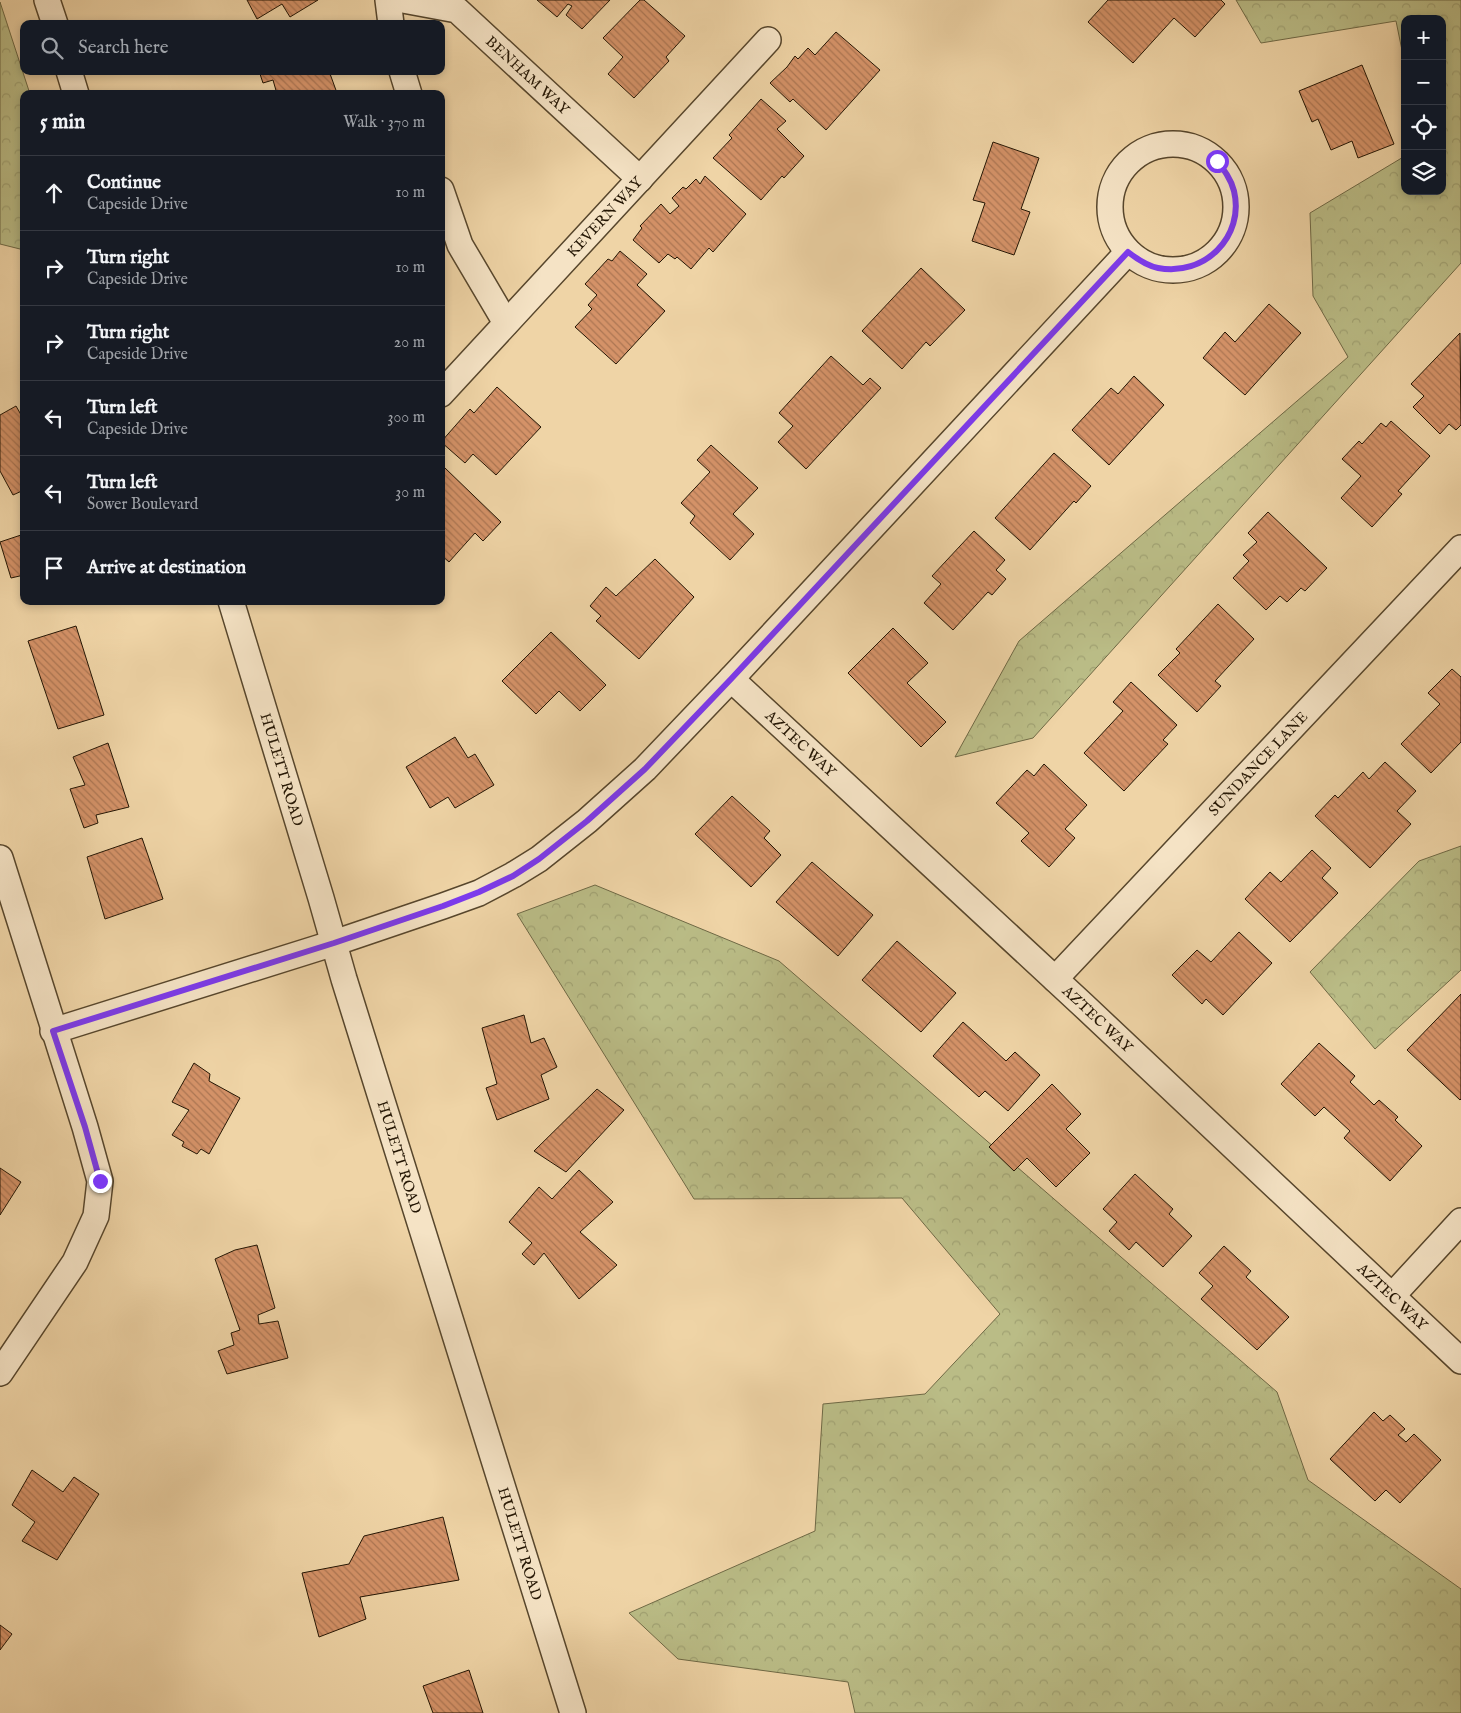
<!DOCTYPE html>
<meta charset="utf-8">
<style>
body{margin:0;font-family:"IM FELL English",serif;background:#242831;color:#f1f3f6}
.controls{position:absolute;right:15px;top:15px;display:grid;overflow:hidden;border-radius:10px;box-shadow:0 2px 8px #0003}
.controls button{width:45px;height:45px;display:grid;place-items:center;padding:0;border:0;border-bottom:1px solid #363941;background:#171b24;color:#f1f3f6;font:25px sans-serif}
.stop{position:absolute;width:15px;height:15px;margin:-11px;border:4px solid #7c3aed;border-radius:50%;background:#fff}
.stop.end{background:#7c3aed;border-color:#fff;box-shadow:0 1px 5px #0008}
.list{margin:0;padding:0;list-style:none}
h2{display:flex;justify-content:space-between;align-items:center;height:65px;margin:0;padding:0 20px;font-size:21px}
h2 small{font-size:16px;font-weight:400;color:#9ea1a6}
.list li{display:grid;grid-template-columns:32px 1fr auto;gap:15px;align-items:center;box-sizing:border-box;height:75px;padding:0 20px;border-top:1px solid #363941}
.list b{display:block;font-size:19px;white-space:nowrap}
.list p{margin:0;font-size:16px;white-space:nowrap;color:#9ea1a6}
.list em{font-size:16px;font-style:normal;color:#9ea1a6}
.icon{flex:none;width:28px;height:28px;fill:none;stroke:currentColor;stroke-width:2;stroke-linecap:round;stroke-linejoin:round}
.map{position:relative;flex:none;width:1461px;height:1713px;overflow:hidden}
.search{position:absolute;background:#171b24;box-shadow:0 2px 8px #0003;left:20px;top:20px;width:425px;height:55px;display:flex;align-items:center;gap:12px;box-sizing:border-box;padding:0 18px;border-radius:10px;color:#9ea1a6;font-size:19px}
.panel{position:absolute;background:#171b24;box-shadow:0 2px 8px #0003;left:20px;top:90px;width:425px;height:515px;border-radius:10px}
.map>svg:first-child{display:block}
.forest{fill:url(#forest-crowns);stroke:#6f6945}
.building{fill:url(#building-back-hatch);stroke:#241604}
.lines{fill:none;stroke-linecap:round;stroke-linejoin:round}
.minor-casing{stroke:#57462c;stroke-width:28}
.minor{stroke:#f5e3c5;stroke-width:25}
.route{stroke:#7c3aed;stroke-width:6}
.labels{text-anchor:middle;stroke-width:4;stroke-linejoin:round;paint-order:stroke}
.street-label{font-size:15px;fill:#241604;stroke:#f5e3c5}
</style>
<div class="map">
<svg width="1461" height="1713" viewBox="0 0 1461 1713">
<defs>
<pattern id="forest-crowns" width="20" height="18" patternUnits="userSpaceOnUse" patternTransform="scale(1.25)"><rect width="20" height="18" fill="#babc86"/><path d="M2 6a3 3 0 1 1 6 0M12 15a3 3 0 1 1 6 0" fill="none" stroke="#a0a172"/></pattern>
<pattern id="building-back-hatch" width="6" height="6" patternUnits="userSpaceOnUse" patternTransform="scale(1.25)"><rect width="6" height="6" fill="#d49268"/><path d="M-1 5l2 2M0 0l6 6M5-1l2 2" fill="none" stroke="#ac7653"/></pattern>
</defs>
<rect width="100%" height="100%" fill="#efd4a6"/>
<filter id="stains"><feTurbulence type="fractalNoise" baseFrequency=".004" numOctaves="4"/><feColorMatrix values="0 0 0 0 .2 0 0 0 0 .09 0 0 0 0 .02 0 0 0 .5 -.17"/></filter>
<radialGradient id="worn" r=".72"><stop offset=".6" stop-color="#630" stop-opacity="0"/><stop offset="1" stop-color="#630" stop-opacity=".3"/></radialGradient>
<path class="forest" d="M1236,0H1461V263L1033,738L955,757L1019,641L1348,357L1313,296L1310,213L1405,156V191H1442V19H1405V65L1396,21L1261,43Z
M0,2L30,94H24V250L0,244Z
M1461,846V970L1375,1049L1310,972L1419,861Z
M595,885L779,961L1277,1392L1308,1480L1461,1589V1713H855L848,1682L678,1659L629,1613L815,1531L823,1404L925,1394L1000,1314L902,1198L694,1199L517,914Z"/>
<path class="building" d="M247,0H318L290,17L282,4L257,19Z
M537,0H610L582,29L566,15L572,6L568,4L557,17Z
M640,0H644L685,36L666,57L669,61L634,98L608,74L623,57L603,38Z
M1108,0H1221L1225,4L1195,37L1174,18L1133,63L1088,22Z
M836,32L880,70L826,130L793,99L790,102L770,83L787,67L795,56L798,59L808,48L815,55Z
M1362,65L1394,144L1358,158L1352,141L1331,150L1318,119L1312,122L1299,91Z
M259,71H329L337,93L277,94L273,80L263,83Z
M761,99L786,121L777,129L804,156L784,178L782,176L761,200L713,158L732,138L729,135Z
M993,142L1039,158L1021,209L1030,212L1014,255L972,241L985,203L973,200Z
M705,176L746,214L713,252L709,248L691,269L677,257L675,259L668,254L659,263L633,240L642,228L640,226L661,204L670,214L679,206L672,198L683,187L686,189L696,179L700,184Z
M620,251L647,274L637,285L665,311L616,364L575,327L592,309L588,305L597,295L585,284L608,259L612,261Z
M921,268L965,310L930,346L926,342L902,369L862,331Z
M1269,304L1301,333L1245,395L1203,358L1225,332L1235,342Z
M1460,333L1461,425L1456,430L1449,424L1440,434L1413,407L1424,396L1411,384Z
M831,356L863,385L870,378L881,388L806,469L778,442L793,426L779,413Z
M1134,376L1164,405L1109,465L1072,430L1111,388L1118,394Z
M497,387L541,427L496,475L473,454L465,463L441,442L470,409L474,413Z
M16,406L24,420V490L13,495L0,471V415Z
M1391,421L1430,456L1398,491L1402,494L1372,527L1341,498L1361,476L1342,459L1359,441L1362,444L1381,423L1386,427Z
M711,445L758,488L733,514L754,534L730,560L690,523L695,516L681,503L710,472L697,460Z
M1054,453L1091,486L1076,503L1074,501L1030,550L995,518Z
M445,468L501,522L483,541L475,533L449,562L441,555V472Z
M1268,512L1327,568L1305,591L1301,588L1287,602L1280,596L1266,610L1233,578L1249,561L1243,555L1257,542L1248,533Z
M974,531L1005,560L996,570L1006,579L992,595L988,592L953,630L924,603L941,584L932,576Z
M24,534V565L21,566L24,575L11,578L0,542Z
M655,559L694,597L639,659L596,621L601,616L590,606L606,587L616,596Z
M1218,604L1254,639L1215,681L1221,686L1197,712L1158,675L1180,653L1176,649Z
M76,626L104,715L58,729L28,641Z
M893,628L928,663L907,683L946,722L921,747L848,673Z
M551,632L606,685L580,711L559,691L536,714L502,681Z
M1452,669L1461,677V742L1431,773L1401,744L1440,704L1428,693Z
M1131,682L1177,725L1163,740L1168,744L1124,791L1084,753L1123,711L1113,702Z
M455,737L468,758L475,754L494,785L455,808L448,797L430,808L406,767Z
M108,743L129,807L96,815L98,823L84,828L70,789L85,785L73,757Z
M1385,762L1416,791L1397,811L1411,824L1370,868L1315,816L1335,795L1338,798L1363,772L1369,779Z
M1044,764L1087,805L1065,829L1075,838L1049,867L1021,841L1029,833L996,803L1027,770L1034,776Z
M732,796L770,831L764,838L781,855L751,887L695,834Z
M142,838L163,899L105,919L87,857Z
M1312,850L1331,868L1322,878L1338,893L1290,942L1245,899L1270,872L1281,882Z
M812,862L873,915L838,956L776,902Z
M1239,932L1272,963L1223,1015L1206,999L1202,1004L1172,975L1197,950L1211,962Z
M897,941L956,993L921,1032L862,980Z
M1461,994V1099L1460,1100L1407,1050Z
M524,1015L531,1043L544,1038L557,1067L541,1075L549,1099L497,1120L486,1088L497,1084L482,1028Z
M963,1022L1006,1061L1015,1052L1040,1075L1008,1111L985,1091L979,1097L933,1056Z
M1319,1043L1355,1076L1350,1082L1374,1105L1379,1100L1398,1117L1395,1120L1422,1146L1390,1181L1344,1138L1350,1131L1324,1107L1315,1116L1281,1084Z
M194,1063L210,1074L209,1081L240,1098L209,1154L201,1149L197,1154L182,1146L184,1142L172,1135L189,1110L172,1102Z
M1052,1084L1081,1114L1066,1129L1090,1153L1056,1187L1027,1158L1014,1171L989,1147Z
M597,1089L624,1110L566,1172L534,1151Z
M0,1168L21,1182L0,1215Z
M579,1170L613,1202L580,1232L617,1265L579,1299L544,1253L534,1265L522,1254L532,1243L509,1222L539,1187L552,1199Z
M1135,1174L1173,1209L1169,1214L1192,1236L1163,1267L1136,1242L1129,1250L1109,1231L1117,1222L1103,1209Z
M257,1245L275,1308L258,1315L259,1324L278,1321L288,1358L227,1374L218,1351L234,1345L231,1333L240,1330L215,1259L235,1250Z
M1224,1246L1251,1271L1246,1277L1289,1317L1257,1350L1201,1299L1213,1286L1199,1273Z
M1374,1412L1383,1421L1390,1415L1405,1429L1398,1435L1406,1442L1414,1434L1441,1460L1400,1503L1386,1490L1375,1501L1330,1459Z
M32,1470L63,1492L74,1477L99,1494L57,1560L22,1541L35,1522L12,1505Z
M443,1517L459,1580L360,1597L366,1619L319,1637L302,1573L349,1564L364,1536Z
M0,1625L12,1634L0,1650Z
M469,1670L483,1713H433L423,1686Z"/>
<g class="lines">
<defs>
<g id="minor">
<path d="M47,0L55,24"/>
<path d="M388,0L391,24"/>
<path id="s1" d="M403,0L457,10L640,179"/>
<path d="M69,71L76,94"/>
<path d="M402,71L409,94"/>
<circle cx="1173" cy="207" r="63"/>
<path d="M441,190L460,245L506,323"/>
<path id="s2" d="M441,394L768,40"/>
<path id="s3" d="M231,601L321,898L344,979L573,1713"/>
<path id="s4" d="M731,679L1083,1005L1461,1361"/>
<path d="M0,858L85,1127L100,1181L96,1216L75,1262L0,1373"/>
<path id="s5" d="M1055,979L1461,548"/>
<path d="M53,1031L334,943L443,906L479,893L513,875L539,859L587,821L645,769L731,679L1128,252"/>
<path d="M1392,1296L1461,1221"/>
</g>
</defs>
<use href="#minor" class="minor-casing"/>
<use href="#minor" class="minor"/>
</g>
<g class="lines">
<path class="route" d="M100,1181L85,1127L53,1031L334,943L443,906L479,892L513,876L539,859L587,821L645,769L731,679L1128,252C1137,259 1147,266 1158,268C1204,277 1245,237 1234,191C1231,179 1224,170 1217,161"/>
</g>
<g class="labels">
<g class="street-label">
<text dy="5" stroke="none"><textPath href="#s1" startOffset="151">BENHAM WAY</textPath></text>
<text dy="5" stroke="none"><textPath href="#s2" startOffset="241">KEVERN WAY</textPath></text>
<text dy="5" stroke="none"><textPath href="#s4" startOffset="95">AZTEC WAY</textPath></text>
<text dy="5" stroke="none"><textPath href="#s5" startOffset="296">SUNDANCE LANE</textPath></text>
<text dy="5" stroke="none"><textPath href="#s3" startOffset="176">HULETT ROAD</textPath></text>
<text dy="5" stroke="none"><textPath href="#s4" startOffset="500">AZTEC WAY</textPath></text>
<text dy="5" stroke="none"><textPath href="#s3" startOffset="581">HULETT ROAD</textPath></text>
<text dy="5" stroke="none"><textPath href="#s4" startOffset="905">AZTEC WAY</textPath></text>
<text dy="5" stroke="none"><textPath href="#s3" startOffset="986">HULETT ROAD</textPath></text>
</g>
</g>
<rect width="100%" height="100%" filter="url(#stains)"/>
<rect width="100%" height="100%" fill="url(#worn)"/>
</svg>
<div class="controls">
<button>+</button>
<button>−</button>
<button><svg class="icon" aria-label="locate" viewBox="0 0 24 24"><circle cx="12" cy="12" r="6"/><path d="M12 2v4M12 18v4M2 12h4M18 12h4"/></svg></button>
<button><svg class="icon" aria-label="layers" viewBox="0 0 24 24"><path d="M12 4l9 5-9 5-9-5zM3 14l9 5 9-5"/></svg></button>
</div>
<div class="stop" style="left:1217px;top:161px"></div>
<div class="stop end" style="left:100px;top:1181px"></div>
<div class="search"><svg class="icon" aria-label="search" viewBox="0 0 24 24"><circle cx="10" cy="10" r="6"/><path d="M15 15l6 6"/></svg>Search here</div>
<section class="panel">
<h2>5 min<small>Walk · 370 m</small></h2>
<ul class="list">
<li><svg class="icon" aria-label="ahead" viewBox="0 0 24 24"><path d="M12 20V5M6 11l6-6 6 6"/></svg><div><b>Continue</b><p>Capeside Drive</p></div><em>10 m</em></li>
<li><svg class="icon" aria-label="right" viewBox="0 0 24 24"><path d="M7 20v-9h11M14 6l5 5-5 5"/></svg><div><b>Turn right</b><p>Capeside Drive</p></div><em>10 m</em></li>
<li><svg class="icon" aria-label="right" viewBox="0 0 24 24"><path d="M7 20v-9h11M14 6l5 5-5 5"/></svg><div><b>Turn right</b><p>Capeside Drive</p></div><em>20 m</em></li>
<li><svg class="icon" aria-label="left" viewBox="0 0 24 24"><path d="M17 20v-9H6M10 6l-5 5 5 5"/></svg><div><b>Turn left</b><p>Capeside Drive</p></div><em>300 m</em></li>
<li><svg class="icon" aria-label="left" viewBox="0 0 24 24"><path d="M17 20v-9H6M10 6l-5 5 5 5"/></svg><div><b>Turn left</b><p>Sower Boulevard</p></div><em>30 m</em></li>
<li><svg class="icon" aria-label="arrive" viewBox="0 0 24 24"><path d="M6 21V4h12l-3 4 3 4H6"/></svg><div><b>Arrive at destination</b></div></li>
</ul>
</section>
</div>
